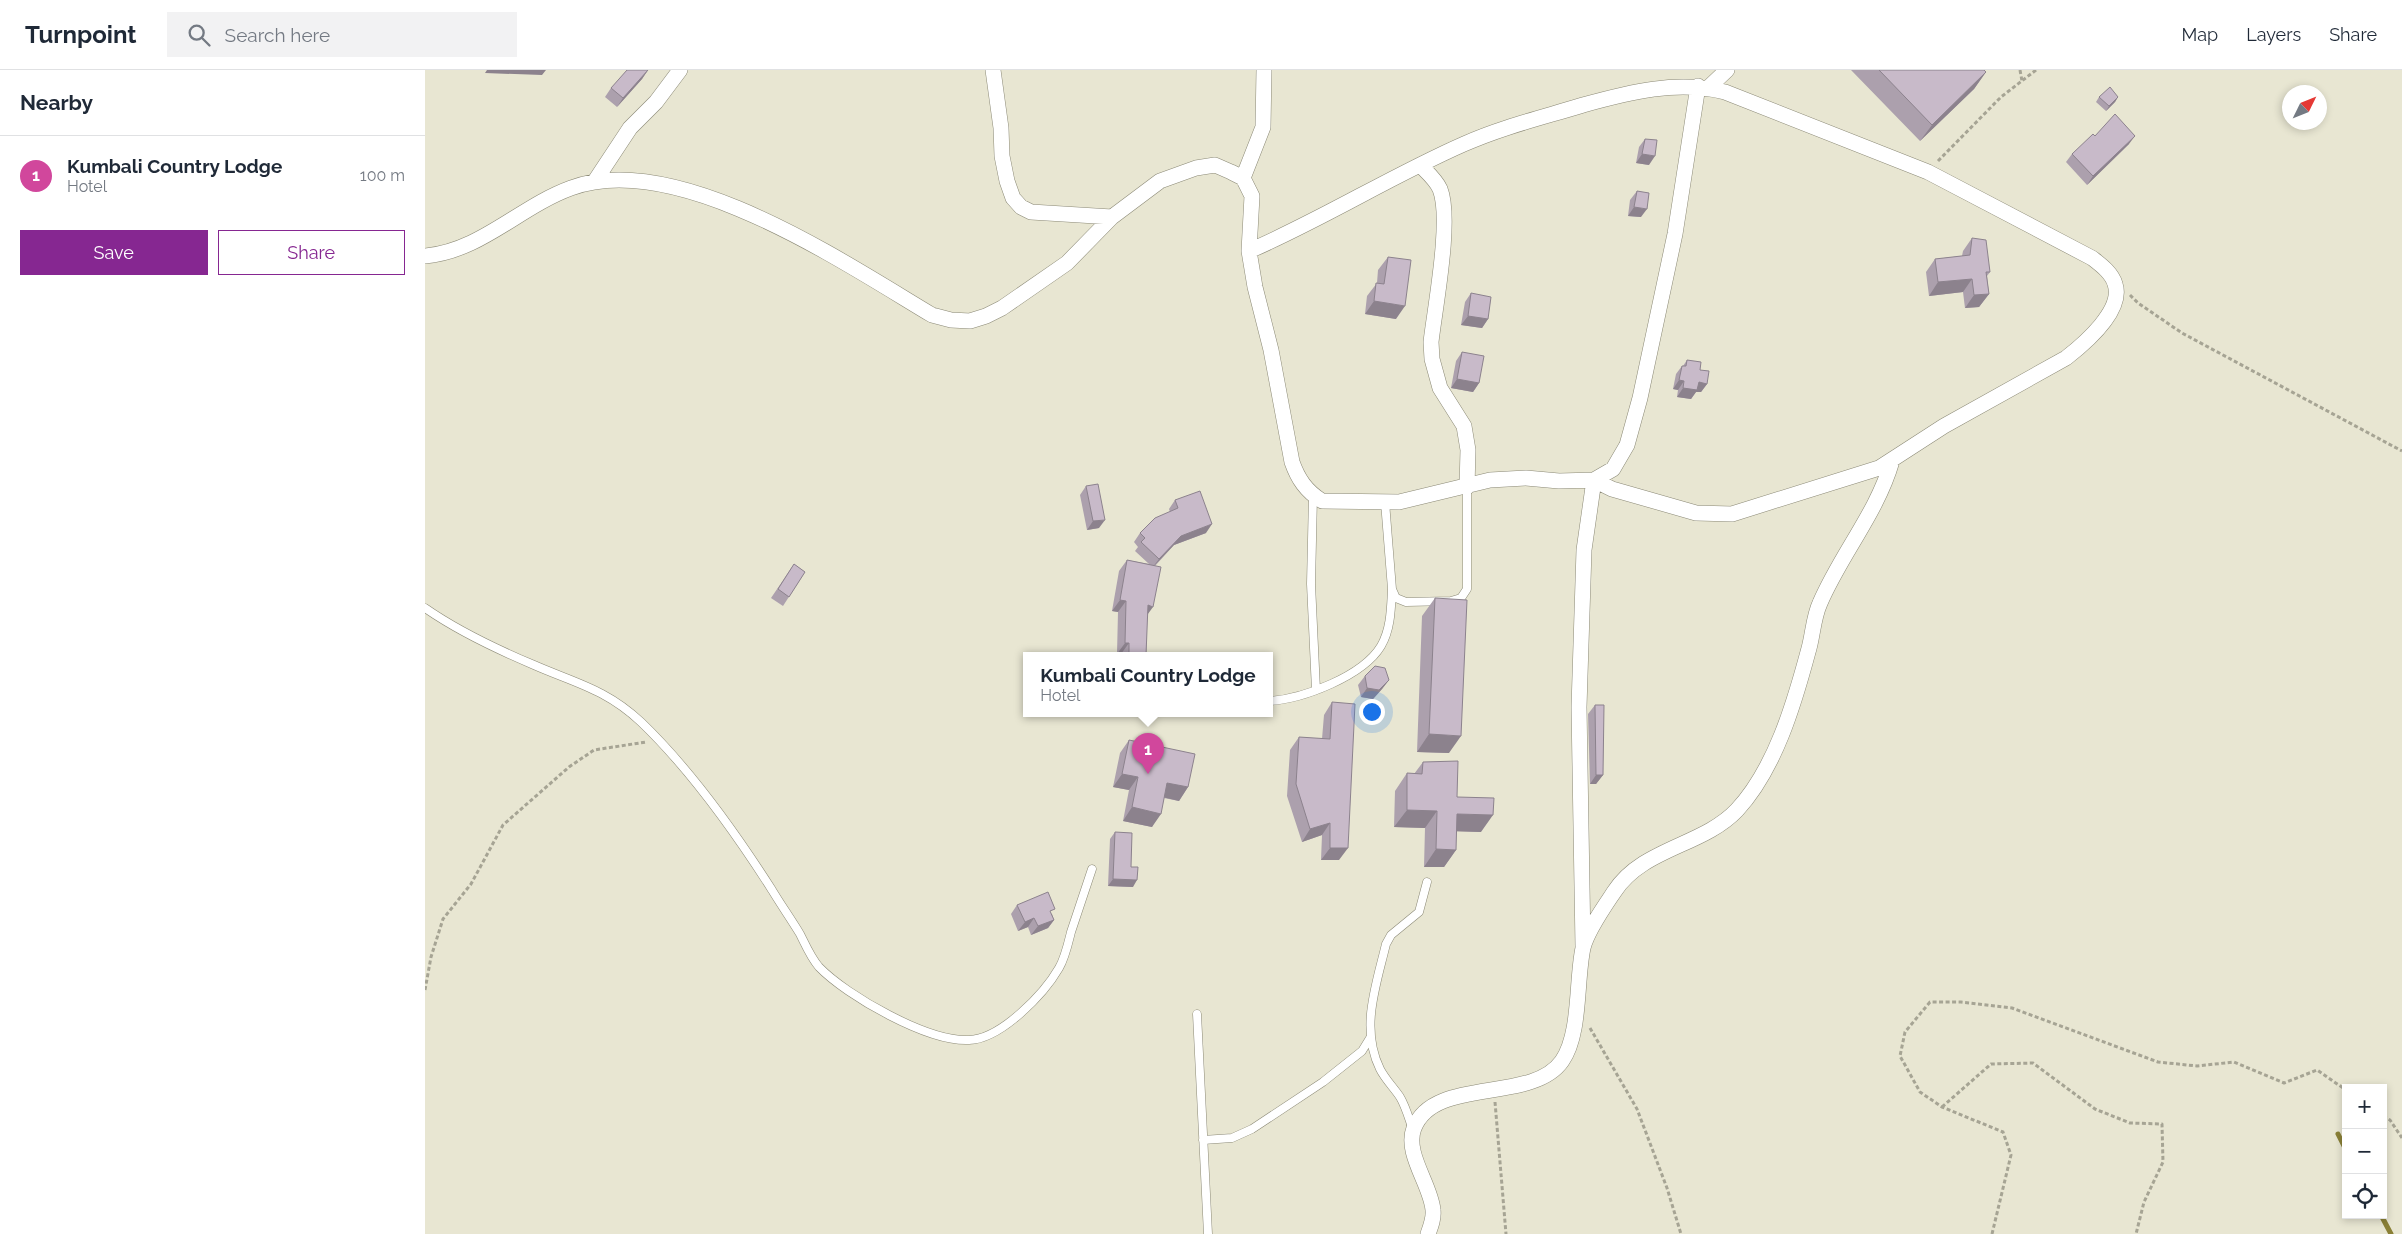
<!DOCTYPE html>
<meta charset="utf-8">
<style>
body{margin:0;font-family:Raleway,sans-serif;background:#f2f2f3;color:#1f2937}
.controls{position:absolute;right:15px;bottom:15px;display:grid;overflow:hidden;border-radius:0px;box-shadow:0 2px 8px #0003}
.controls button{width:45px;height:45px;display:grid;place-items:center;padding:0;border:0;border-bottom:1px solid #e0e1e3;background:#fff;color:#1f2937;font:25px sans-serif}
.compass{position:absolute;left:1857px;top:15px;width:45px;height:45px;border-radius:50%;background:#fff;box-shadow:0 2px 8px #0003;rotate:47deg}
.you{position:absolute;left:946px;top:641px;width:18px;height:18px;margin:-12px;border:4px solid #fff;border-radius:50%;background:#1a73e8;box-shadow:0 0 0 8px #1a73e833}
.badge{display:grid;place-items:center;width:32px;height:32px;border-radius:50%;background:#862791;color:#fff;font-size:16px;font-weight:700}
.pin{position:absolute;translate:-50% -41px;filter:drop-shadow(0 1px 2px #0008)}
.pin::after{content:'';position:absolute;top:26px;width:18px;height:15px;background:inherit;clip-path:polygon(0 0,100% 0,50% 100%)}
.popup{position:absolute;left:598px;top:582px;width:250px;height:65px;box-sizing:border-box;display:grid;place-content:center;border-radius:0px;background:#fff;filter:drop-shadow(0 1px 4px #0005);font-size:16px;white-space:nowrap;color:#747a83}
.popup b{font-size:19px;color:#1f2937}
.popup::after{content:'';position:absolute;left:50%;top:100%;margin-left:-10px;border:10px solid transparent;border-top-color:#fff}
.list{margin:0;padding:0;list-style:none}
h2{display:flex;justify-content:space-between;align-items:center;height:65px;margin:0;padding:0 20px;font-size:21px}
h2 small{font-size:16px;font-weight:400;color:#747a83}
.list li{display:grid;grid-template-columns:32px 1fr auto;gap:15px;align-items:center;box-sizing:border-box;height:80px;padding:0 20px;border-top:1px solid #e0e1e3}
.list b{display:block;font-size:19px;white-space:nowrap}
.list p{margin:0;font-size:16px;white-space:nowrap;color:#747a83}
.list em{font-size:16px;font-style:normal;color:#747a83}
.actions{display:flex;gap:10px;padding:15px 20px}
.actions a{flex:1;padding:11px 0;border:1px solid #862791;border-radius:0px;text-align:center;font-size:18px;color:#862791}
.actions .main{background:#862791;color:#fff}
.icon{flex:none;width:28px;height:28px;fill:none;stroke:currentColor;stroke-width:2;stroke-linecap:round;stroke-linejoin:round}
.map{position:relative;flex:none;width:1977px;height:1164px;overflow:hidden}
header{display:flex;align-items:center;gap:30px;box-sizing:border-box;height:70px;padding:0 25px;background:#fff;border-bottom:1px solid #e0e1e3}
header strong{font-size:24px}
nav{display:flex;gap:28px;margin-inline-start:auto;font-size:18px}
.search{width:350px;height:45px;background:#f2f2f3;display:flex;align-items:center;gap:12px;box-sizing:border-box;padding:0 18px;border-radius:0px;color:#747a83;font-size:19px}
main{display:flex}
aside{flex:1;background:#fff}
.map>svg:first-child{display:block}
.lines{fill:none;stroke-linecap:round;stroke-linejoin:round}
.stream{stroke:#8a8036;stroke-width:5}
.service-casing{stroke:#8b8976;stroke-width:9}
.minor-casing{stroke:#8b8976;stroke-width:16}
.path{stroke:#a6a494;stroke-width:3;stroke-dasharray:4 2.5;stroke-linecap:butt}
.service{stroke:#fff;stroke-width:8}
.minor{stroke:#fff;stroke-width:15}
.wall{fill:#aca0ad}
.shaded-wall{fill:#8c828d}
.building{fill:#c8bac9;stroke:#8c828d}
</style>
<header>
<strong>Turnpoint</strong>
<div class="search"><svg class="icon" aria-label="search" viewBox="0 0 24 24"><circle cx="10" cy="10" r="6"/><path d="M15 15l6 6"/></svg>Search here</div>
<nav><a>Map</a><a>Layers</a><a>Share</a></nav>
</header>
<main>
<aside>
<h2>Nearby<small></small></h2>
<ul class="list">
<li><span class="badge" style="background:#d1479c">1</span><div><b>Kumbali Country Lodge</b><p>Hotel</p></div><em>100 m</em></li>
</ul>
<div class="actions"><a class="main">Save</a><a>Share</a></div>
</aside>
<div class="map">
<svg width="1977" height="1164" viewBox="0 0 1977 1164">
<rect width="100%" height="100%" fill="#e8e6d2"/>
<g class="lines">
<path class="stream" d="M1913,1064L1921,1080
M1956,1145L1966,1164"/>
<defs>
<path id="service" d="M888,426L886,514L891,620
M960,432L967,519L971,528L981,532L1026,531L1036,528L1042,519V417
M0,538C33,561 71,579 109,595C150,613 181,619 216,652C266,700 310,762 347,820C356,835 366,849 375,864C380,874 386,888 394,897C422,926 503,972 544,970C576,969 619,924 634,898C640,888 643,874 646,862C653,841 660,820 667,799
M844,631C878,629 938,606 956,576C966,559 966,538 967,519
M772,944L783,1164
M988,1060C984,1049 981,1037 975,1027C969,1018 960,1009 955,999C935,958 951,916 961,874L966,865L994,842L1002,812
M778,1070L807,1068L827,1059L898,1012L937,981L945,968"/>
<path id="minor" d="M568,0L576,58L577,86L582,111L588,128L596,137L606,142L687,147
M1283,18L1302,0
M996,96C1003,103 1011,110 1015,119C1027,149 1010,237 1006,272L1007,289L1015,318L1039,356L1043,380L1042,417
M818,108L838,57L839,0
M170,111L205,58L231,32L255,0
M824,181C898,149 966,106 1039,74C1077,57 1119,47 1158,35C1205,22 1252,10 1300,22L1503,102L1667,188C1676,195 1687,203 1690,214C1699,240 1659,274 1641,288L1519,356L1454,398L1307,444L1271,443L1187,419L1169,410L1159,480L1154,637L1158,876
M0,186C56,181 94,137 146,118C251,79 418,192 507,245L526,250L545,251L561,246L577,238L642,193L687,147L735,111L771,98L790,95L806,102L818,108L827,126L824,181L830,217L846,280L867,392C873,409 881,421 897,431L974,432L1065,410L1101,408L1134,411L1169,410L1188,399L1202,375L1215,328L1250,164L1273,16
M1003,1164C1006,1156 1009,1148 1008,1140C1006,1115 979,1083 989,1058C1009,1006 1107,1034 1137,991C1156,964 1151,910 1158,878C1162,861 1179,837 1189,822C1217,778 1278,776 1312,740C1350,699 1369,634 1383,582C1388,566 1388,548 1395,533C1416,484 1452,443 1467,391"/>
</defs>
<use href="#service" class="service-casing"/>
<use href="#minor" class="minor-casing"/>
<path class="path" d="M1595,0L1597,11
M1513,91L1576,27L1611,0
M1705,225L1713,233L1757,263L1977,381
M0,920L6,887L18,849L46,814L78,755L144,697L169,680L221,672
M1165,958L1212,1039L1242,1118L1256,1164
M1070,1032L1081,1164
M1517,1037L1566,994L1608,993L1670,1039L1705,1053L1737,1054L1738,1092L1719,1132L1711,1164
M1958,1046L1965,1050L1977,1068
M1567,1164L1586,1085L1578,1062L1517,1037L1495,1022L1475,986L1480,962L1505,932H1536L1587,938L1733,992L1772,996L1809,992L1859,1013L1892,1000L1921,1020"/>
<use href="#service" class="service"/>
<use href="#minor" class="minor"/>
</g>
<path class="wall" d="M223,0L217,9L192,37L180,27L186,18Z
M1426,0H1559L1561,2L1549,19L1495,71Z
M1674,27H1693L1690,32L1681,41L1671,32Z
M1670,66L1704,74L1662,115L1641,92L1647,84Z
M1220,69L1224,95L1211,93L1214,77Z
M1212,121L1216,147L1203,146L1205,130Z
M1547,168L1565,202L1562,206L1564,224L1554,237L1540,238L1538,222L1504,226L1501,202L1510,189L1537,186L1538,181Z
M963,187L971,249L940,244L942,226L952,213L953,200Z
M1046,223L1063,249L1057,258L1036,255L1040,232Z
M1037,282L1054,313L1048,322L1026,318L1031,291Z
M1262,290L1275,300L1282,314L1276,322H1271L1266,329L1252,327L1253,320L1248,319L1251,304L1257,296H1258Z
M661,416L674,458L662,460L655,425Z
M750,430L781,463L749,475L730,496L722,545L721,585H696V584H692L693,542L687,541L694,501L702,490L724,494L710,481L713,477L709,472L715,463L745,442L744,439Z
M369,494L380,502L358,536L346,528Z
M1010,528L1024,683L992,682L997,546Z
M940,606L964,610L957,619L948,629L936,627L933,615Z
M907,632L914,790H896L897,765L877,772L862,726L865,680L874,667L897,669L899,645Z
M1170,635L1178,705L1171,714H1165L1163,644Z
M704,670L763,717L754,731L739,728L727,757L698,751L704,720L688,717L695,683Z
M998,692L1032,727L1056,762L1031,761V780L1019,797H999L1000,758L969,757L970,721L982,703L989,704Z
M690,762L706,797L708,817L683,816L685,769Z
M592,835L627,844L629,850L623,858L606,865L603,857L593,861L586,844Z"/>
<path class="shaded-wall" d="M62,0H121L117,5L60,3Z
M223,0L217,9L192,37L198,28Z
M1561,2L1549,19L1495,71L1507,55Z
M1693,27L1690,32L1681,41L1684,36Z
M1710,66L1704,74L1662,115L1668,106Z
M1217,84L1230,86L1224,95L1211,93Z
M1209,137L1222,139L1216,147L1203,146Z
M1547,209L1538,222L1504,226L1513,212Z
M1564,224L1554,237L1540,238L1549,225Z
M949,231L980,236L971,249L940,244Z
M1043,246L1063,249L1057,258L1036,255Z
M1032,309L1054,313L1048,322L1026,318Z
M1254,310L1259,311L1253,320L1248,319Z
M1274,312L1282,314L1276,322H1271L1266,329L1252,327L1258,318Z
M680,450L674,458L662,460L668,451Z
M787,454L781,463L749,475L727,498L734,489L756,466Z
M695,530L701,531L693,542L687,541Z
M723,535L728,537L720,548Z
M700,573H704L696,584H692Z
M964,610L957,619L948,629L936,627L942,618Z
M1004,664L1036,666L1024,683L992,682Z
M697,704L713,707L704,720L688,717Z
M1171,705H1178L1171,714H1165Z
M742,713L763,717L754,731L733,726Z
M707,737L736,744L727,757L698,751Z
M982,740L1012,741L1000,758L969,757Z
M1032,744L1068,745L1056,762L1020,761Z
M905,753L897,765L877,772L885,759Z
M905,778H923L914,790H896Z
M1011,779L1031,780L1019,797H999Z
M688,809L712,810L708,817L683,816Z
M609,848L603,857L593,861L600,852Z
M629,850L623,858L606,865L613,856Z"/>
<path class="building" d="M202,0H223L198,28L186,18Z
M1454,0H1559L1561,2L1507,55Z
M1685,17L1693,27L1684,36L1674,27Z
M1690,44L1710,66L1668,106L1647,84L1668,64L1670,66Z
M1220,69L1232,70L1230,86L1217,84Z
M1212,121L1224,123L1222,139L1209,137Z
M1547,168L1561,170L1565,202H1561L1564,224L1549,225L1547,209L1513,212L1510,189L1545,185Z
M963,187L986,190L980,236L949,231L951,213L959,214Z
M1046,223L1066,227L1063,249L1043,246Z
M1037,282L1059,286L1054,313L1032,309Z
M1262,290L1276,292L1275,300L1284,301L1282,314L1274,312L1272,320L1258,318L1259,311L1254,310L1257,296H1261Z
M673,414L680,450L668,451L661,416Z
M775,421L787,454L756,466L734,489L716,472L720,468L715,463L730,448L753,438L750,430Z
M702,490L736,497L728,537L723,535L721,585H704V573H700L701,531L695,530Z
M369,494L380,502L364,527L353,519Z
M1010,528L1042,530L1036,666L1004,664Z
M950,596L960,598L964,610L954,620L942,618L940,606Z
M907,632L930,634L923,778H905V753L885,759L871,714L874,667L905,669Z
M1170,635H1179L1178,705H1171Z
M704,670L770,684L763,717L742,713L736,744L707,737L713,707L697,704Z
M1033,691L1032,727L1069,728L1068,745L1032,744L1031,780L1011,779L1012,741L982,740V703L997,704L998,692Z
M690,762L707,763L706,797H713L712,810L688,809Z
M623,822L630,839L625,841L629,850L613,856L609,848L600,852L592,835Z"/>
</svg>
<div class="controls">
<button>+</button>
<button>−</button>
<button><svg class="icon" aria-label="locate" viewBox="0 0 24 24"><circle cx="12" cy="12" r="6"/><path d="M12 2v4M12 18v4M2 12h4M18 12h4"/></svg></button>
</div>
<svg class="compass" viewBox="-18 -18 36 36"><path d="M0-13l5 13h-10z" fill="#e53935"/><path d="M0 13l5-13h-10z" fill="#747a83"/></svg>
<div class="you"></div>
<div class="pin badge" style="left:723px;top:704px;background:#d1479c">1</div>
<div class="popup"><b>Kumbali Country Lodge</b>Hotel</div>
</div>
</main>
